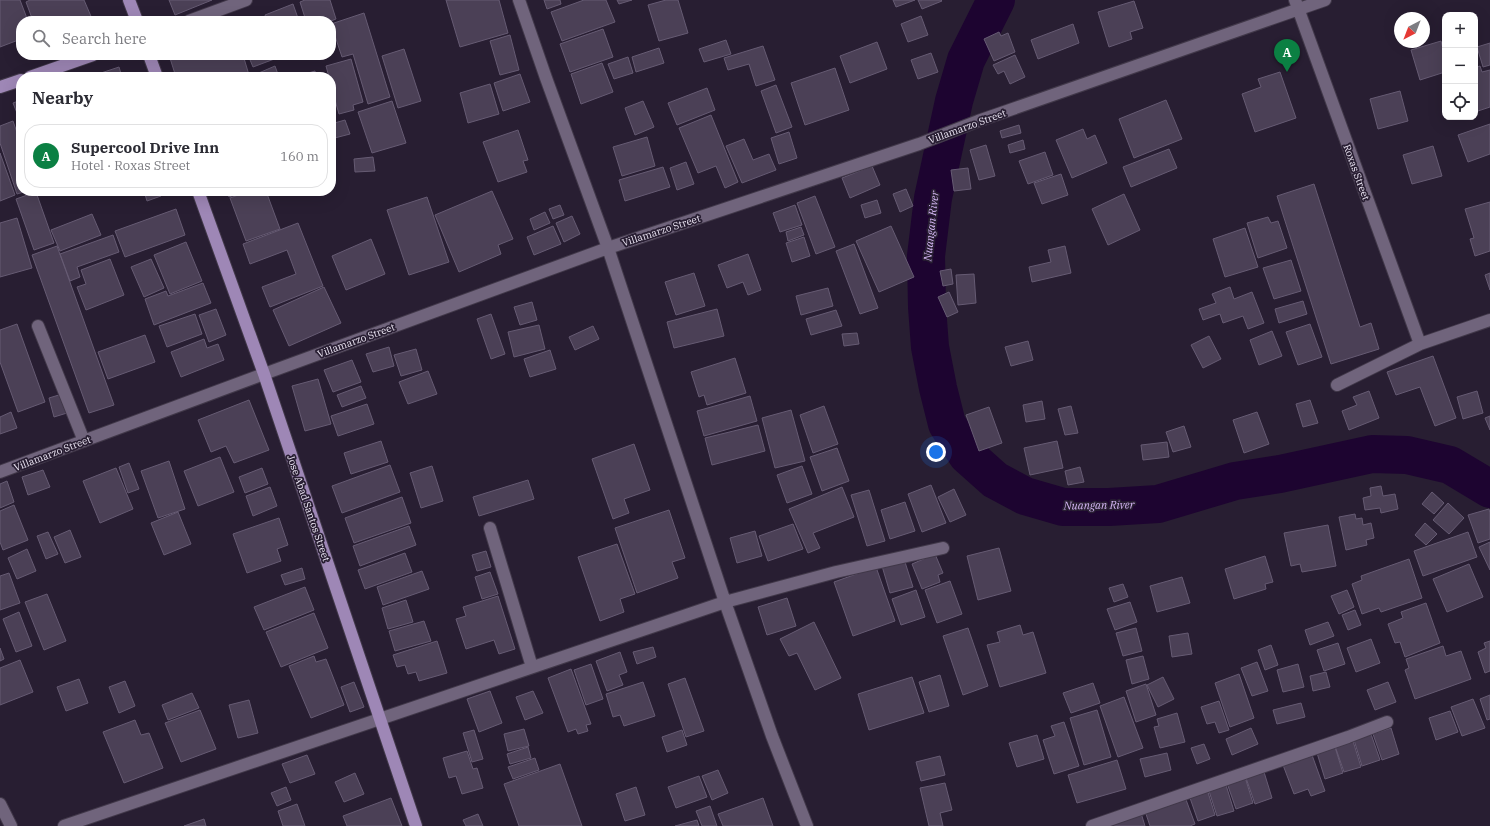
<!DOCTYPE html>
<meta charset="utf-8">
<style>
body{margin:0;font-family:"IBM Plex Serif",serif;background:#f7f7f7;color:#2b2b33}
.controls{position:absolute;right:12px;top:12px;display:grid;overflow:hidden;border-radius:8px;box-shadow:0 4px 16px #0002}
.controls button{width:36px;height:36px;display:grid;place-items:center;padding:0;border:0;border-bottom:1px solid #e1e1e2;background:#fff;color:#2b2b33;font:20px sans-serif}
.compass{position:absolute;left:1394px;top:12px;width:36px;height:36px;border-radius:50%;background:#fff;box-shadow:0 4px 16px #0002;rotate:222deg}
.you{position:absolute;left:936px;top:452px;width:14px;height:14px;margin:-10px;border:3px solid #fff;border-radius:50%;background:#1a73e8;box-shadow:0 0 0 6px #1a73e833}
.badge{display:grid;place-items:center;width:26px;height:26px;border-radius:50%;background:#0b8043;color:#fff;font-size:13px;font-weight:700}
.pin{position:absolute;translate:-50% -33px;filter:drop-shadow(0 1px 2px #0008)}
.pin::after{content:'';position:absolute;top:21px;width:14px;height:12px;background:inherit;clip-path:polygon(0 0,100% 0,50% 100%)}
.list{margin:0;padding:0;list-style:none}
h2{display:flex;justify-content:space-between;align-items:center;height:52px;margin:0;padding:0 16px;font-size:17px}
h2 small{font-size:13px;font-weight:400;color:#7c7c81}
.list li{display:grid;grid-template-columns:26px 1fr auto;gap:12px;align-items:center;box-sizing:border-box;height:64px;margin:0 8px 8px;padding:0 8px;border:1px solid #e1e1e2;border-radius:16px}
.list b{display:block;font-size:15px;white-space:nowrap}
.list p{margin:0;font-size:13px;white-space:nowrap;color:#7c7c81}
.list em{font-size:13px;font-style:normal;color:#7c7c81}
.icon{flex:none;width:22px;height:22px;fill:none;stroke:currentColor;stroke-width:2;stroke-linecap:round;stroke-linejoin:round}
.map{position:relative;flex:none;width:1490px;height:826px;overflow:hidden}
.search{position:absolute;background:#fff;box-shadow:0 4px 16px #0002;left:16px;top:16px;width:320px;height:44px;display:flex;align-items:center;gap:10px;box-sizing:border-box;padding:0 14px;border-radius:16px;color:#7c7c81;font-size:15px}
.panel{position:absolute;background:#fff;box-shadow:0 4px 16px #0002;left:16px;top:72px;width:320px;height:124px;border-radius:16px}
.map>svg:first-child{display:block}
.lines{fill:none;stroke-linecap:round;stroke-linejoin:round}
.river{stroke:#1d0430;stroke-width:38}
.building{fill:#4b4056;stroke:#665b73}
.minor-casing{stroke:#413849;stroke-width:14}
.major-casing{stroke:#413849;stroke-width:14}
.minor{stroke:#70647c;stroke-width:12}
.major{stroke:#9e87b6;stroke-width:12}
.labels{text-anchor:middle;stroke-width:3.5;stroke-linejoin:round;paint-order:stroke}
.street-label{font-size:10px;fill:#ece6f4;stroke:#281e32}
.water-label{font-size:11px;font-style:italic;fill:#d5b7f5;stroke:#281e32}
</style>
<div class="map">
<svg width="1490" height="826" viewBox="0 0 1490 826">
<rect width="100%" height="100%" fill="#281e32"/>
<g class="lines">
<path class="river" d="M996,0L966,60L954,101L933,198L926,256L927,307L930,347L938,388L947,424L967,455L995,480L1025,496L1063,507H1109L1158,504L1235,481L1280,474L1372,454L1407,455L1450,465L1490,489"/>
</g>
<path class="building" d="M0,0H20L28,21H21V39L0,47Z
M30,0H84L93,21H33L26,2Z
M169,0H212L175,15Z
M305,0H330L336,19L331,21H306L300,2Z
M446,0H499L508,33L460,47Z
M544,0H560L561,4L547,9Z
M584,0H606L615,22L562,41L551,12Z
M617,0H632L619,4Z
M666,0H678L688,33L659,41L648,5Z
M893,0H915L896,7Z
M918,0H941L942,1L922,9Z
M1134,1L1143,28L1130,32L1132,39L1109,47L1098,12Z
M293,4L299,21H267L265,15Z
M364,13L390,97L368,104L353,54L342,57L331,24Z
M921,16L928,35L908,42L901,24Z
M1073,24L1079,43L1038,59L1031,40Z
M603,29L613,57L570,72L560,44Z
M999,32L1001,36L1008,33L1015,52L994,61L984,39Z
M331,34L335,47L331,48Z
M510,35L519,70L500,75L490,41Z
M726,40L731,54L704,62L699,49Z
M1441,41L1445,56V72L1420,80L1411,50Z
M877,42L887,69L850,83L840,56Z
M1490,43V65L1483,67L1477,47Z
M763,46L775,80L756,86L749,64L728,70L724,58Z
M659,48L664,63L636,72L632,57Z
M404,49L421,101L398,108L382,56Z
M931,53L938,72L918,79L911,60Z
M169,55H243L249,75L242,77H176Z
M248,55H276L277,58L253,67Z
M278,55H294L279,59Z
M1015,55L1025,77L1010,84L1004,71L998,74L993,65Z
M628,57L633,73L614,79L608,64Z
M351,59L363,102L353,105L354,110L339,114L331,86V77H329L326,66Z
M602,63L613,92L581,104L571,74Z
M275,66L279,77H255L254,75Z
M1480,66L1482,72L1490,70V107L1475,112V68Z
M119,67L122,77H89Z
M835,68L849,110L805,125L791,83Z
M315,71L316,77H298V76Z
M1280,72L1296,118L1255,132L1242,94L1261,87L1258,79Z
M520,74L530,102L503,111L494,83Z
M490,84L499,114L468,123L460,93Z
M776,85L792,127L776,133L761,91Z
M707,88L715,110L677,125L668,103Z
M1400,91L1408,121L1378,129L1370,99Z
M21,100V123L13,103Z
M1166,100L1182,139L1134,158L1119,119Z
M392,101L406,143L372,153L358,112Z
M643,101L654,127L635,135L625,108Z
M711,115L738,182L725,188L716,166L698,173L679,128Z
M345,120L350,134L331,139V124Z
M13,121L21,144V191H27L17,194L0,143V126Z
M1490,124V154L1468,162L1458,135Z
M1019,125L1021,133L1002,138L1000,131Z
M1083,129L1087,139L1095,135L1107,163L1072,178L1056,140Z
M518,130L528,160L523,161L527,172L498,182L483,142Z
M789,132L797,158L779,164L771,138Z
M647,137L655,166L622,176L613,147Z
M744,139L753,160L769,154L776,170L742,183L726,146Z
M1023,140L1025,149L1010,153L1008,145Z
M986,145L995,176L979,180L970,150Z
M1433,146L1442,176L1412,184L1403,155Z
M1169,149L1177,168L1131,187L1123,167Z
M1045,152L1053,175L1028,184L1019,161Z
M0,153L15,195L0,201Z
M373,157L375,171L355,172L354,159Z
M686,162L694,184L677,190L670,168Z
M872,166L880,185L850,198L842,178Z
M663,167L670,187L625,201L619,180Z
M968,168L971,189L954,191L951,170Z
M1061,174L1068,195L1042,204L1034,183Z
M1314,184L1360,327L1371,323L1379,349L1331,364L1277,196Z
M906,189L913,206L900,212L893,194Z
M144,191H160L161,196L147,201Z
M227,191H246L229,197Z
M249,191H266L280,229L246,241L230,198Z
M492,191L513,239L498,245L501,254L459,272L435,215Z
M36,192L54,243L34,250L16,199Z
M1124,194L1140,230L1108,245L1092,209Z
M815,196L835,247L816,254L797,203Z
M427,197L449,262L409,275L387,210Z
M877,200L881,213L865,218L861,205Z
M1490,202V251L1475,256L1470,239L1474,238L1465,209Z
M560,205L564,215L553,219L549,209Z
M795,205L802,225L780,232L773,213Z
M176,209L185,235L125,257L115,231Z
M545,212L550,223L534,230L530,219Z
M92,214L101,235L60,251L51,230Z
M572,216L580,234L564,242L556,223Z
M1268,217L1271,223L1278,221L1287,248L1258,258L1247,223Z
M17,218L32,268L0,277V223Z
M298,223L323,286L270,307L262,287L296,274L287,250L250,264L243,244Z
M553,226L561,244L534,255L527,237Z
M891,226L914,277L879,292L856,241Z
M801,227L804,235L788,241L786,232Z
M1245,228L1258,267L1225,277L1213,239Z
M113,235L119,252L77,267L80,277L70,281L60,254Z
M804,237L810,256L792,262L786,243Z
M371,239L385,274L346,290L332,256Z
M186,242L202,281L170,294L154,255Z
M854,244L878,308L860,314L836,251Z
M57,246L114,405L89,413L32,255Z
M1065,246L1071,273L1032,282L1029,267L1051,262L1048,250Z
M748,254L761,290L748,295L743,282L727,288L718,265Z
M110,259L124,295L86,310L77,287L86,284L81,270Z
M151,259L164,288L144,297L131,267Z
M1291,260L1301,291L1274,299L1263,268Z
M951,269L953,284L943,286L940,271Z
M694,273L705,306L676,315L665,282Z
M1490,273V290L1485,275Z
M974,274L976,303L958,305L956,275Z
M203,283L211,303L154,325L145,299L166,291L168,296Z
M324,287L341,323L289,346L273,310Z
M1230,287L1234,299L1252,292L1264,323L1248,329L1243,316L1223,323L1220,314L1203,320L1199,309L1216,303L1212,294Z
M828,288L833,306L801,315L796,296Z
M949,292L958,312L947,317L938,297Z
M1303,301L1307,314L1279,323L1275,309Z
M532,302L537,320L520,325L514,307Z
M216,309L226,335L209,342L199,315Z
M717,309L724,336L674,348L667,322Z
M836,310L842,326L811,335L806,319Z
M195,314L202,334L167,347L159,326Z
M491,314L505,354L491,359L477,319Z
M17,324L45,402L18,412L0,362V330Z
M1310,324L1322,357L1298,365L1286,332Z
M539,325L545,349L514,357L508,332Z
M593,326L599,339L575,350L569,337Z
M1272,331L1282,356L1259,365L1250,340Z
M857,333L859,344L844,346L842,334Z
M145,335L155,362L108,379L98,352Z
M1209,336L1221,359L1203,368L1191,345Z
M204,339L207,348L218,344L224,360L181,377L171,352Z
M1028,341L1033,360L1011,366L1005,347Z
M389,347L394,366L373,372L366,354Z
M416,349L422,370L401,376L394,355Z
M550,350L556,369L530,377L524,359Z
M1433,356L1456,418L1435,426L1420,387L1396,395L1387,372Z
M735,358L746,393L707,405L704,395L699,397L691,372Z
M352,360L361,382L333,392L324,370Z
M428,371L437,394L408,404L399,382Z
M318,379L331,424L305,431L292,386Z
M361,386L366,398L342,407L337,395Z
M1369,391L1379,418L1349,430L1342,411L1357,405L1353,397Z
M1477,391L1483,413L1463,419L1457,397Z
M62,394L67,413L54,417L49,398Z
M750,396L757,421L704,436L697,411Z
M249,400L269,450L234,463L226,446L211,452L198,420Z
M1310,400L1318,423L1303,427L1296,404Z
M1042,401L1045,419L1026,422L1023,405Z
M367,404L374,424L338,436L331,416Z
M824,406L838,444L813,453L800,415Z
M1071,406L1078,433L1065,435L1058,409Z
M989,407L1002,443L979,451L966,415Z
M791,410L805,461L775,468L762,418Z
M11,412L17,428L0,434V417Z
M1257,412L1269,444L1244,453L1233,420Z
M1490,416V430L1485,418Z
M758,425L765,451L712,465L705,438Z
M1184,426L1191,447L1173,452L1166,432Z
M381,441L388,462L351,474L344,453Z
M1057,441L1063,468L1030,475L1024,448Z
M1167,442L1169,457L1143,460L1141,445Z
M634,444L650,490L624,499L629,513L613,519L592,459Z
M837,448L849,481L822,491L810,457Z
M220,457L234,492L198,506L184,471Z
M169,461L185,509L158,518L141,471Z
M129,463L139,489L128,493L119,467Z
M390,465L400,492L342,513L332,486Z
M432,466L443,501L421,508L410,473Z
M802,466L812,494L787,503L777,475Z
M1080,467L1084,482L1068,485L1065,471Z
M116,468L133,509L100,523L83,481Z
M262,468L268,484L245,493L239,477Z
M43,470L50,487L28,495L22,477Z
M528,480L534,499L479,516L473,497Z
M7,481L14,502L0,508V484Z
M931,485L946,523L922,532L908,494Z
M1381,486L1383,496L1395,494L1398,509L1381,513L1380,508L1365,510L1363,498L1371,496L1370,488Z
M270,487L277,506L253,516L246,496Z
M842,487L854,517L813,533L820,548L808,553L789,509Z
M954,489L966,515L950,522L938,497Z
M869,490L885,541L867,546L851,495Z
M1432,492L1444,503L1434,514L1422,504Z
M402,497L411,523L354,543L345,518Z
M905,502L915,531L890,539L881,510Z
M1448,503L1464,518L1449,534L1433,520Z
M14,505L28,540L3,550L0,542V511Z
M1489,509L1490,513V539L1478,543L1468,515Z
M669,510L685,558L672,562L678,578L637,593L615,528Z
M178,512L191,544L164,555L151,523Z
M1355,514L1356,519L1362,518L1363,525L1371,523L1374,538L1366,540L1367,545L1346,550L1339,517Z
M279,518L288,545L277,549L281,561L247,573L233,534Z
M1425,523L1437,534L1426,545L1415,535Z
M793,524L803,549L768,561L759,536Z
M1328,525L1336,566L1302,572L1300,564L1291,566L1284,533Z
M409,526L416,545L360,566L353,546Z
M70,530L81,557L65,563L54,537Z
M755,531L762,556L737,563L730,538Z
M48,532L58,554L46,559L37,536Z
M1468,532L1477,557L1423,576L1414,551Z
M1490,542V570L1479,547Z
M617,544L635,594L620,599L624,612L600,621L578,557Z
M999,548L1011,591L978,600L967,556Z
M27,549L36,571L17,579L8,558Z
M486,551L491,567L477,571L472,555Z
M405,553L412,572L365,589L358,570Z
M935,554L943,573L938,575L940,582L922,589L912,564Z
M1265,556L1273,582L1265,584L1266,589L1234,599L1225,569Z
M904,559L913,587L890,593L882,566Z
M1409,559L1422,598L1381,612L1379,608L1362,614L1352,584L1362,580L1361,576Z
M1469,564L1483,597L1447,612L1433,579Z
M876,567L895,621L853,636L834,582Z
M302,568L305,579L285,585L281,575Z
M422,571L429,589L383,605L377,587Z
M490,572L498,594L482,599L475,577Z
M9,573L20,603L0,610V576Z
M1182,577L1190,603L1157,612L1150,586Z
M950,581L962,614L937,623L925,590Z
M1123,584L1128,597L1114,602L1109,588Z
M305,587L314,610L264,630L254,607Z
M916,590L925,617L901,625L892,599Z
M1347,590L1354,607L1339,614L1331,596Z
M47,594L66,641L44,650L25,602Z
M498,596L515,649L499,654L494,640L466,649L456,619L466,616L463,607Z
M787,598L796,626L767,635L758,607Z
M406,600L413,622L388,629L382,608Z
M1130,602L1137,622L1115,630L1107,609Z
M1426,603L1440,643L1405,657L1400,642L1395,643L1388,624L1403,618L1401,612Z
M1355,610L1361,625L1348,630L1342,615Z
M19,612L32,646L16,652L3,619Z
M314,613L328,648L281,667L266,632Z
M424,621L431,641L395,651L389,631Z
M814,622L841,678L815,690L797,653L789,656L780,639Z
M1328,622L1334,636L1310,645L1305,630Z
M1020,625L1023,635L1033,632L1046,673L1000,687L987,645L1000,642L997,632Z
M968,628L988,686L963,695L943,636Z
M1136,628L1142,651L1123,656L1116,633Z
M1188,633L1192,654L1172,657L1169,636Z
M1371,639L1380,663L1356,672L1347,648Z
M437,641L447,673L419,681L416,672L408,674L405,665L397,667L393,655Z
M1490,641V671L1485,673L1478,652L1486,648L1484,643Z
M1338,643L1345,664L1324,671L1317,650Z
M1271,645L1278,665L1265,670L1258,650Z
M1443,646L1446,656L1461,651L1471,679L1415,699L1405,670L1409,668L1406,659Z
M653,647L656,657L637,664L633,652Z
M0,648L4,659L0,661Z
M620,652L627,672L619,675L623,685L607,691L596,661Z
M314,656L316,662L326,659L344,705L311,718L289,666Z
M1143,656L1149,679L1132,684L1126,660Z
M20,660L33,692L0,705V668Z
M1257,662L1268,691L1252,696L1241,668Z
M591,664L603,699L586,705L574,670Z
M1298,664L1304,687L1283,692L1277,670Z
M571,669L591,724L586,725L588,731L578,734L576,729L568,732L548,678Z
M1326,672L1330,687L1313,691L1310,676Z
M1239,674L1254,718L1230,727L1215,683Z
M940,675L949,706L929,712L919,682Z
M912,677L924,713L869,730L858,694Z
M1163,677L1174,699L1158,707L1147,685Z
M685,678L704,731L686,737L668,684Z
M79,679L88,703L66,711L57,687Z
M125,681L135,706L119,713L109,687Z
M354,682L364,707L350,712L341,687Z
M643,682L655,716L624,726L620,715L613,717L606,694Z
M1388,682L1396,702L1375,710L1367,690Z
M1093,683L1100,703L1071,713L1063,693Z
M1146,684L1156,715L1136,722L1126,691Z
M490,691L502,723L479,732L467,699Z
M533,691L543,713L525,720L516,697Z
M192,693L199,708L168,720L162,705Z
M1490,695V719L1487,720L1480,699Z
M1124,697L1143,748L1118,757L1100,706Z
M1473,699L1485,728L1462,736L1451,707Z
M249,700L258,733L238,738L229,705Z
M1219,701L1229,730L1219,733L1215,722L1207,724L1201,707Z
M1301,703L1305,717L1277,724L1273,710Z
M200,710L216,749L181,762L165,723Z
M1097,710L1111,757L1084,765L1070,718Z
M1450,711L1458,732L1436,740L1429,718Z
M1177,713L1185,742L1160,748L1154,727L1159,726L1157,719Z
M135,720L141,735L149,733L163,768L124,783L103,732Z
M1064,722L1079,766L1054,774L1043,740L1055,736L1051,726Z
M1251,728L1258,744L1232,755L1226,739Z
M1391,728L1399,754L1382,760L1373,734Z
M524,729L529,746L508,751L504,734Z
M474,730L483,759L472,762L463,733Z
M682,730L687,745L667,752L662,737Z
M1371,734L1380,760L1362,766L1354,740Z
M1037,735L1044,759L1017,767L1009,743Z
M1353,741L1361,767L1344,772L1335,746Z
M1204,744L1210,759L1197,764L1191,748Z
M528,747L531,758L510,764L507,754Z
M1335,747L1343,773L1325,779L1317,753Z
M467,751L473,769L477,768L483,788L462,794L456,776L449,778L443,758Z
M1167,753L1171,770L1145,777L1140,759Z
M307,755L315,774L290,783L282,764Z
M1312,755L1325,791L1311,796L1308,789L1294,794L1283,765Z
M940,756L945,775L921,781L916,762Z
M535,758L539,770L513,779L508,767Z
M1117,760L1126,789L1077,803L1068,775Z
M560,764L582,826H519L504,784Z
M718,770L728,793L712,800L702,776Z
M1264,772L1272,798L1255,804L1246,778Z
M355,773L364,794L344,802L335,782Z
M699,776L707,797L676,808L668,787Z
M1245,777L1253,803L1236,809L1227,783Z
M945,783L952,810L940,813L943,826H929L920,788Z
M1226,785L1234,811L1217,816L1209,791Z
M286,787L291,800L277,806L271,793Z
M636,787L645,815L625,821L616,794Z
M1207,789L1215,815L1198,821L1189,795Z
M1185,797L1195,824L1190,826H1150L1145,811Z
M391,798L402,826H347L343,816Z
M763,798L773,826H723L718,814Z
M297,804L305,826H283L278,811Z
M710,806L717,826H702L696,811Z
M1141,813L1145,826H1102Z
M478,814L483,826H466L463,820Z
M204,819L206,826H184Z
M697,820L699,826H675Z"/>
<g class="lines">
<defs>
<path id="minor" d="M519,0L546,78L608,248L725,602L772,736L807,826
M1295,0L1420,344
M189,21L246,0
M38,326L84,441
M1337,385L1420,344L1490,320
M0,472L264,374L608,248L919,144L978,121L1325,0
M490,528L532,667
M0,804L11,826
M64,826L725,602L836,572L943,548
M1092,826L1348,737L1387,722"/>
<path id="major" d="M129,0L137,21
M149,55L157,77
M30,77L93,55
M0,87L21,80
M198,191L264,374L416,826"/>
</defs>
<use href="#minor" class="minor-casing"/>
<use href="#major" class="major-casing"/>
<use href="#minor" class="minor"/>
<use href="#major" class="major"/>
</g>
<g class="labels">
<g class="street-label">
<text transform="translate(967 126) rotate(-20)" y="4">Villamarzo Street</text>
<text transform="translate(1357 172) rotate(70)" y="4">Roxas Street</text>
<text transform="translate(661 230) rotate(-18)" y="4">Villamarzo Street</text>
<text transform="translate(356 340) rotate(-20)" y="4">Villamarzo Street</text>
<text transform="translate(52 453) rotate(-21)" y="4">Villamarzo Street</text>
<text transform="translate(309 508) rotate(71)" y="4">Jose Abad Santos Street</text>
</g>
<g class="water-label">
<text transform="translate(931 226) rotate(-84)" y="4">Nuangan River</text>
<text transform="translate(1099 505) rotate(-1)" y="4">Nuangan River</text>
</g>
</g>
</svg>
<div class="controls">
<button>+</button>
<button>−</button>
<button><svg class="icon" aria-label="locate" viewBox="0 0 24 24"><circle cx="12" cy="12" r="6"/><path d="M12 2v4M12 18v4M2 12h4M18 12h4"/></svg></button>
</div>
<svg class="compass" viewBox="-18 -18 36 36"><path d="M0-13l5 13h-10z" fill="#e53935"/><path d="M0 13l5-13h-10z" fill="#7c7c81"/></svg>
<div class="you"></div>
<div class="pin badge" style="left:1287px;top:72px">A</div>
<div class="search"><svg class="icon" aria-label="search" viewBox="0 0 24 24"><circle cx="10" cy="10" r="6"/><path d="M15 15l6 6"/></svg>Search here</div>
<section class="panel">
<h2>Nearby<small></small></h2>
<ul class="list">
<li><span class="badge">A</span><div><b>Supercool Drive Inn</b><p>Hotel · Roxas Street</p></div><em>160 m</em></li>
</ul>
</section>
</div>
